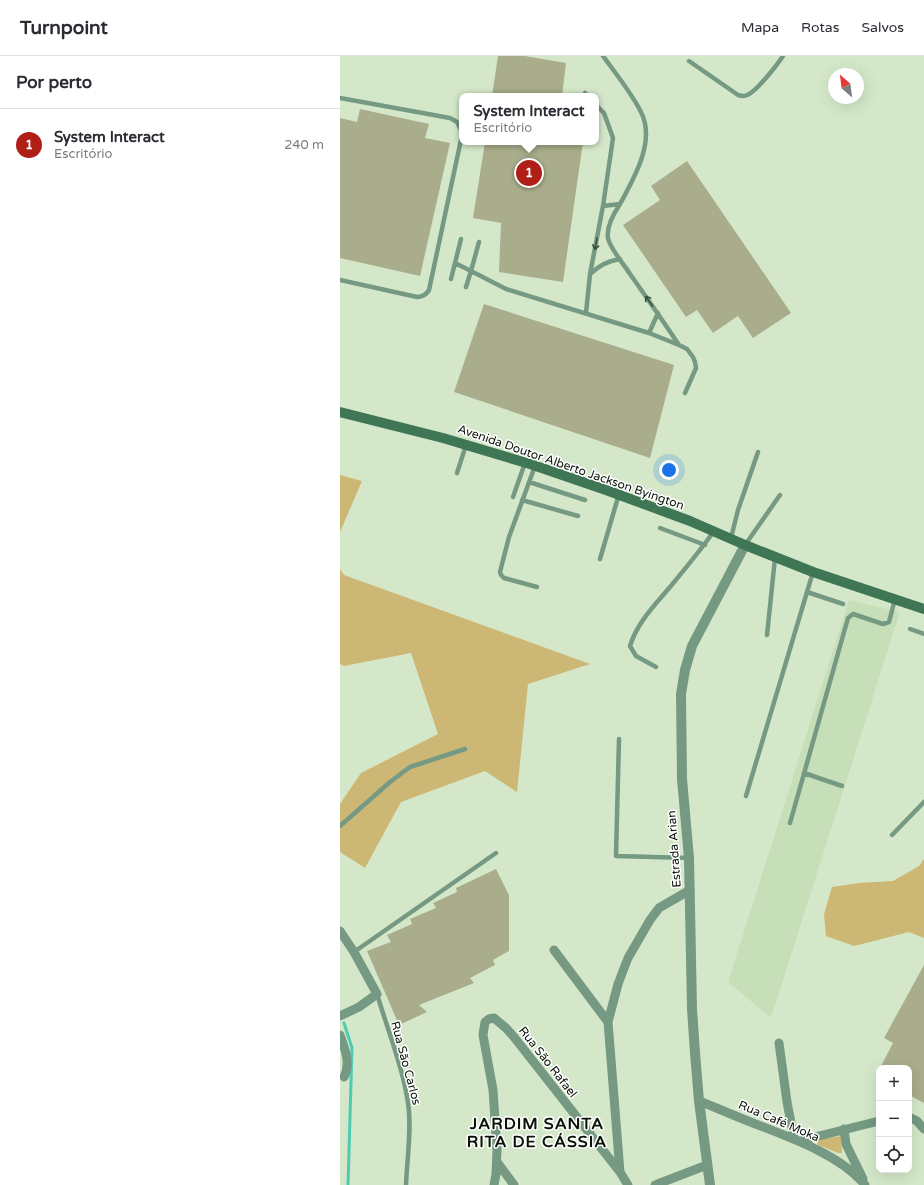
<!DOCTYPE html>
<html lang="pt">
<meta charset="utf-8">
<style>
body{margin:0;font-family:"Varela Round",sans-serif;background:#f2f2f3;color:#2b2b33}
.controls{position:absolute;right:12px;bottom:12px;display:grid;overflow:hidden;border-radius:8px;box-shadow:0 4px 16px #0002}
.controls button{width:36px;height:36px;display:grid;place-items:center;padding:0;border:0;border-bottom:1px solid #e1e1e2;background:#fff;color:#2b2b33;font:20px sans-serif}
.compass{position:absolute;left:488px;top:12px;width:36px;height:36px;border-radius:50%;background:#fff;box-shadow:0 4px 16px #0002;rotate:332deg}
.you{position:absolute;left:329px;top:414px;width:14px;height:14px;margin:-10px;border:3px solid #fff;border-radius:50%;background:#1a73e8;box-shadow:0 0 0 6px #1a73e833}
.badge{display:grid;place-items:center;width:26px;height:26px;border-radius:50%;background:#af1f17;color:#fff;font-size:13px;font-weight:700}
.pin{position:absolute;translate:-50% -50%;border:2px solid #fff;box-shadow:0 1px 4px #0006}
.popup{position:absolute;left:119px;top:37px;width:140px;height:52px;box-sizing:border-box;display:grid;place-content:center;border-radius:8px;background:#fff;filter:drop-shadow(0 1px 3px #0005);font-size:13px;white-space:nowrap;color:#7c7c81}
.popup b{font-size:15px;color:#2b2b33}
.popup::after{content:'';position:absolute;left:50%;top:100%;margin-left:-8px;border:8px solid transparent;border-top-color:#fff}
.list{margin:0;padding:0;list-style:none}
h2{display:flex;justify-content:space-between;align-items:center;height:52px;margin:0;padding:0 16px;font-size:17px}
h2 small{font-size:13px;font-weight:400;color:#7c7c81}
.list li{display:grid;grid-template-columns:26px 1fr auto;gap:12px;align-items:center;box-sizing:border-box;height:72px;padding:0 16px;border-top:1px solid #e1e1e2}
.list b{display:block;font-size:15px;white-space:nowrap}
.list p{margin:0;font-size:13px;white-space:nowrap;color:#7c7c81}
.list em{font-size:13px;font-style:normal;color:#7c7c81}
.icon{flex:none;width:22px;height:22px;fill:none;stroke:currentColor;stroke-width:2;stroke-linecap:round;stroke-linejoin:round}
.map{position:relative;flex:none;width:584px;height:1129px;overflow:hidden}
header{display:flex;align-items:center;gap:24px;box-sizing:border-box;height:56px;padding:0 20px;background:#fff;border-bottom:1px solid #e1e1e2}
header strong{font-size:19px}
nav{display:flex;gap:22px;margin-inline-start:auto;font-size:14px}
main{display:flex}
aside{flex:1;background:#fff}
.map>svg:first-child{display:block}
.built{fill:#c7dfb9}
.green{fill:#ccb775}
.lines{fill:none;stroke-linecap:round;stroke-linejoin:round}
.stream{stroke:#4eccb2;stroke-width:3}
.building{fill:#a9ad8b}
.service{stroke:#759982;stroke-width:4.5}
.minor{stroke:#759982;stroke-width:9}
.tertiary{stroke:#759982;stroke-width:10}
.secondary{stroke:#3f7655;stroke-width:10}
.oneway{stroke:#3b4f3f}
.labels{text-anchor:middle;stroke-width:3;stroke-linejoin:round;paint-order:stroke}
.street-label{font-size:12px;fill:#0b1208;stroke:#fff}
.district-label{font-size:16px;font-weight:bold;letter-spacing:1px;fill:#0b1208;stroke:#fff}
</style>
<header>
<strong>Turnpoint</strong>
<nav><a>Mapa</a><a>Rotas</a><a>Salvos</a></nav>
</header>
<main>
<aside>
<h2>Por perto<small></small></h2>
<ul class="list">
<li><span class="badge">1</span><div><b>System Interact</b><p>Escritório</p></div><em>240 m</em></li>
</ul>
</aside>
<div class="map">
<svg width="584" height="1129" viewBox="0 0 584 1129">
<rect width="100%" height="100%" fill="#d4e8c9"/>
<path class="built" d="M509,544L560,556L431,962L388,926Z"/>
<path class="green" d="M0,419L22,425L0,476Z
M0,513L4,519L250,608L188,628L177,736L145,715L61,746L25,812L0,796V748L21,717L98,678L71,597L4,610L0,608Z
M584,803V882L569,876L514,890L486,880L484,858L492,831L519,827L553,825L579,810Z
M501,1080L502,1097H498L478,1089L476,1084Z"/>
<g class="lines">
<path class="stream" d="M4,967L12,992L8,1129"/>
</g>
<path class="building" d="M158,0H185L226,7L222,40H152Z
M20,53L89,68L85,82L110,87L80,220L0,202V62L17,66Z
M145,86H243L223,226L159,216L161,167L133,162Z
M347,105L451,257L413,282L398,260L373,277L357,254L346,261L283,169L320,144L311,130Z
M144,248L334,309L310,402L114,336Z
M156,813L169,839V895L153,904L155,909L130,922L134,927L79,949L87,956L59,969L27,895L51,886L47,879L72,868L70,863L96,852L93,847L117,836L116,832Z
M584,909V1047L569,1039V1012H540L553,987L544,982Z"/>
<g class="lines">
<path class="service" d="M349,5L398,39C401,40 404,41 407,39C416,36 437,9 443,0
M245,37L248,40
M0,42L110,62L117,66L122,76
M280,148C274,157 266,170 268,182C270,193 284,208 290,218C307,242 323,265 339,289
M263,150L280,148C294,122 316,85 301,56C291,36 276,18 263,0
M139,186L131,215L166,233L309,277L339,289L347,293L353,301L355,306L356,312L345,337
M115,207L131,215L126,231
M250,218C259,210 267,205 280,203
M111,223L121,183
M0,224L77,241C82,241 86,239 89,234L122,79
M246,257L250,218L263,150L273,82L264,57L256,49
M309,277L318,257
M195,410L169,481L160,516L161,519L164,522L197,531
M117,417L126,389
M189,426L245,444
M173,441L185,407
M182,444L238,460
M320,472L365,489
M391,482L398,454L418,396
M405,489L440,439
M260,503L279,438
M467,536L503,548
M570,573L584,578
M427,579L435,502
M316,611L296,600L290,590C297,567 314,550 330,531C345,513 360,495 374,475
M279,683L276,800L349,802
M464,717L502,730
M406,740L473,516
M450,767L508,562L513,558L543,568L549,566L555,543
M0,770L50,726L70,711L125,693
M552,779L584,746
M14,896L156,797
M37,938C47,972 63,1012 68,1047C72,1072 67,1103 66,1129"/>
<path class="minor" d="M0,875L14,896L37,938L19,951L0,960
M214,894L268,966
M0,979C5,993 11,1008 4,1021
M439,987L447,1046L454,1082
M359,1045C377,1052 395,1060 413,1067C449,1081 501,1099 525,1129
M569,1061L577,1065L584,1073
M504,1073L506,1088L523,1123
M459,1085L539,1065
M157,1106L174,1129
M154,1129L156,1118L157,1094L153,1034L143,979L145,966L149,963L154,962L166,972L174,981L280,1116
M288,1129L280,1116L268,966L278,928L288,902L310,864L319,852L350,834
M315,1129L367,1109"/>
<path class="tertiary" d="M370,1129L359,1045L355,997L352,953L349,802L342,723L341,638L345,614L352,590L405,489"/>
<path class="secondary" d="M0,356L103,382L190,408L266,434L350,465L405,489L473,516L584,553"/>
</g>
<defs><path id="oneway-shaft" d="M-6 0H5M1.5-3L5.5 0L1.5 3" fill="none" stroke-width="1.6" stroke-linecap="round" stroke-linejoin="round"/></defs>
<g class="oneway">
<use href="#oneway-shaft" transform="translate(256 188) rotate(101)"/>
<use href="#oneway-shaft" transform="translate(309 245) rotate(-125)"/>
</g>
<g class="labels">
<g class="street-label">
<text transform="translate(231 411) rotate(19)" y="4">Avenida Doutor Alberto Jackson Byington</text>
<text transform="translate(334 793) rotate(-94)" y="4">Estrada Arian</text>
<text transform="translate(208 1006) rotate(52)" y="4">Rua São Rafael</text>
<text transform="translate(66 1007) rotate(75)" y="4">Rua São Carlos</text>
<text transform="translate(439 1065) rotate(23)" y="4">Rua Café Moka</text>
</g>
<g class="district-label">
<text x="197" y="1073">JARDIM SANTA<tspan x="197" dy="18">RITA DE CÁSSIA</tspan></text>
</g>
</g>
</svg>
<div class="controls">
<button>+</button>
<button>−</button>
<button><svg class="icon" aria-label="locate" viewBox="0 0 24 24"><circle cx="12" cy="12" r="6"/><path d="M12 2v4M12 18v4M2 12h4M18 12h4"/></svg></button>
</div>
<svg class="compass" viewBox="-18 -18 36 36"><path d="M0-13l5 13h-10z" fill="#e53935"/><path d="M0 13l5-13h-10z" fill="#7c7c81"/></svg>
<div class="you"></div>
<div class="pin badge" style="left:189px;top:117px">1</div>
<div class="popup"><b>System Interact</b>Escritório</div>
</div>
</main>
